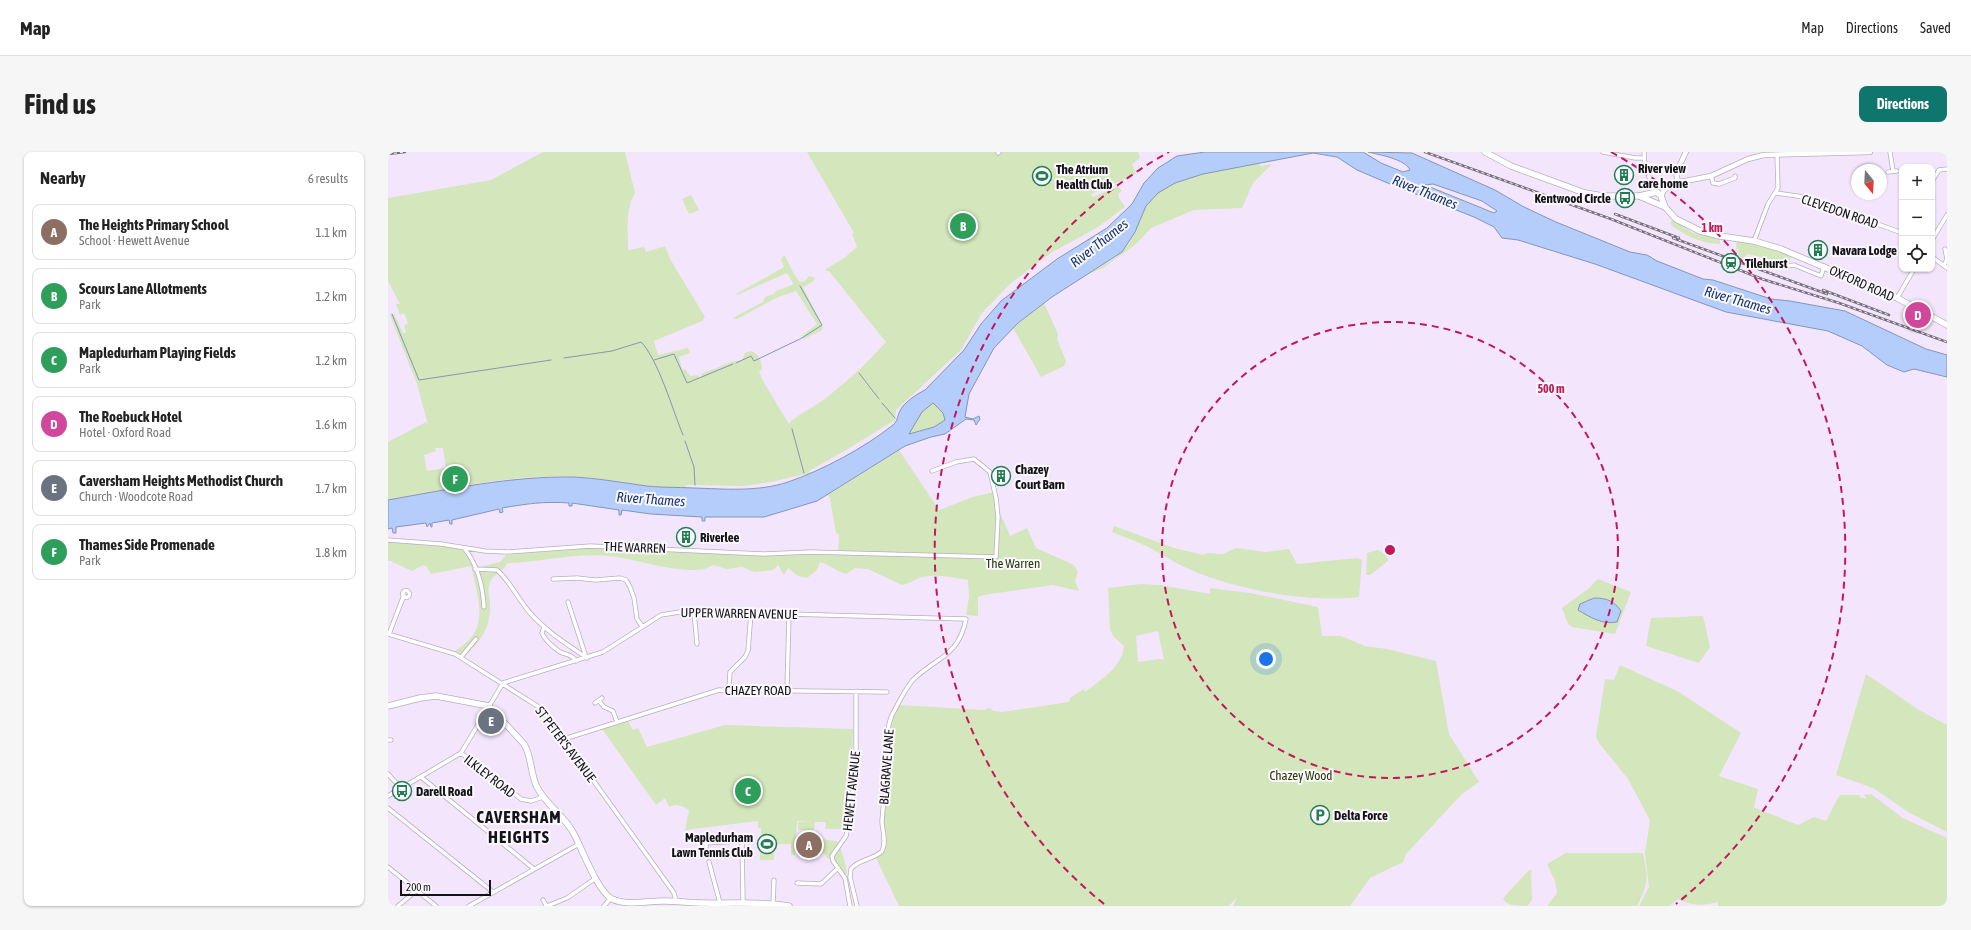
<!DOCTYPE html>
<meta charset="utf-8">
<style>
body{margin:0;font-family:"Asap Condensed",sans-serif;background:#f6f6f6;color:#222}
.controls{position:absolute;right:12px;top:12px;display:grid;overflow:hidden;border-radius:8px;box-shadow:0 1px 3px #0004}
.controls button{width:36px;height:36px;display:grid;place-items:center;padding:0;border:0;border-bottom:1px solid #e0e0e0;background:#fff;color:#222;font:20px sans-serif}
.compass{position:absolute;left:1463px;top:12px;width:36px;height:36px;border-radius:50%;background:#fff;box-shadow:0 1px 3px #0004;rotate:162deg}
.scale{position:absolute;left:12px;bottom:10px;width:91px;box-sizing:border-box;padding-left:4px;border:2px solid #151118;border-top:0;font-size:11px;line-height:14px;white-space:nowrap;color:#151118;-webkit-text-stroke:3px #faf8fc;paint-order:stroke}
.you{position:absolute;left:878px;top:507px;width:14px;height:14px;margin:-10px;border:3px solid #fff;border-radius:50%;background:#1a73e8;box-shadow:0 0 0 6px #1a73e833}
.badge{display:grid;place-items:center;width:26px;height:26px;border-radius:50%;background:#0f766e;color:#fff;font-size:13px;font-weight:700}
.pin{position:absolute;translate:-50% -50%;border:2px solid #fff;box-shadow:0 1px 4px #0006}
.list{margin:0;padding:0;list-style:none}
h2{display:flex;justify-content:space-between;align-items:center;height:52px;margin:0;padding:0 16px;font-size:17px}
h2 small{font-size:13px;font-weight:400;color:#767676}
.list li{display:grid;grid-template-columns:26px 1fr auto;gap:12px;align-items:center;box-sizing:border-box;height:56px;margin:0 8px 8px;padding:0 8px;border:1px solid #e0e0e0;border-radius:8px}
.list b{display:block;font-size:15px;white-space:nowrap}
.list p{margin:0;font-size:13px;white-space:nowrap;color:#767676}
.list em{font-size:13px;font-style:normal;color:#767676}
.icon{flex:none;width:22px;height:22px;fill:none;stroke:currentColor;stroke-width:2;stroke-linecap:round;stroke-linejoin:round}
.map{position:relative;flex:none;width:1559px;height:754px;overflow:hidden;border-radius:8px}
header{display:flex;align-items:center;gap:24px;box-sizing:border-box;height:56px;padding:0 20px;background:#fff;border-bottom:1px solid #e0e0e0}
header strong{font-size:19px}
nav{display:flex;gap:22px;margin-inline-start:auto;font-size:14px}
.intro{display:flex;align-items:center;justify-content:space-between;box-sizing:border-box;height:96px;padding:0 24px}
h1{margin:0;font-size:28px}
.button{padding:10px 18px;border-radius:8px;background:#0f766e;color:#fff;font-size:14px;font-weight:700}
main{display:flex;gap:24px;padding:0 24px}
aside{flex:1;background:#fff;border-radius:8px;box-shadow:0 1px 3px #0004}
.map>svg:first-child{display:block}
.green{fill:#d4e6bb;fill-rule:evenodd}
.water{fill:#b5cdfa;stroke:#8595b6;fill-rule:evenodd}
.lines{fill:none;stroke-linecap:round;stroke-linejoin:round}
.stream{stroke:#8595b6;stroke-width:1}
.minor-casing{stroke:#b9adc1;stroke-width:5}
.tertiary-casing{stroke:#b9adc1;stroke-width:6}
.primary-casing{stroke:#b9adc1;stroke-width:7}
.minor{stroke:#fff;stroke-width:3.5}
.tertiary{stroke:#fff;stroke-width:4.5}
.primary{stroke:#fff;stroke-width:5.5}
.rail-casing{stroke:#766e7c;stroke-width:2.5}
.rail{stroke:#faf8fc;stroke-width:1;stroke-dasharray:3;stroke-linecap:butt}
.ring{fill:none;stroke:#c2185b;stroke-width:2;stroke-dasharray:7 5}
.labels{text-anchor:middle;stroke-width:4;stroke-linejoin:round;paint-order:stroke}
.poi-label{font-size:13px;font-weight:bold;fill:#151118;stroke:#faf8fc;text-anchor:start}
.street-label{font-size:13px;fill:#151118;stroke:#faf8fc}
.park-label{font-size:13px;fill:#2b3a0d;stroke:#faf8fc}
.water-label{font-size:14px;font-style:italic;fill:#153373;stroke:#faf8fc}
.district-label{font-size:17px;font-weight:bold;letter-spacing:1px;fill:#151118;stroke:#faf8fc}
.centre{fill:#c2185b;stroke:#faf8fc;stroke-width:2}
.ring-label{font-size:12px;text-anchor:middle;font-weight:bold;fill:#c2185b;stroke:#faf8fc;stroke-width:4;stroke-linejoin:round;paint-order:stroke}
</style>
<header>
<strong>Map</strong>
<nav><a>Map</a><a>Directions</a><a>Saved</a></nav>
</header>
<div class="intro"><h1>Find us</h1><a class="button">Directions</a></div>
<main>
<aside>
<h2>Nearby<small>6 results</small></h2>
<ul class="list">
<li><span class="badge" style="background:#8d6e63">A</span><div><b>The Heights Primary School</b><p>School · Hewett Avenue</p></div><em>1.1 km</em></li>
<li><span class="badge" style="background:#2e9e5b">B</span><div><b>Scours Lane Allotments</b><p>Park</p></div><em>1.2 km</em></li>
<li><span class="badge" style="background:#2e9e5b">C</span><div><b>Mapledurham Playing Fields</b><p>Park</p></div><em>1.2 km</em></li>
<li><span class="badge" style="background:#d1479c">D</span><div><b>The Roebuck Hotel</b><p>Hotel · Oxford Road</p></div><em>1.6 km</em></li>
<li><span class="badge" style="background:#6b7280">E</span><div><b>Caversham Heights Methodist Church</b><p>Church · Woodcote Road</p></div><em>1.7 km</em></li>
<li><span class="badge" style="background:#2e9e5b">F</span><div><b>Thames Side Promenade</b><p>Park</p></div><em>1.8 km</em></li>
</ul>
</aside>
<div class="map">
<svg width="1559" height="754" viewBox="0 0 1559 754">
<rect width="100%" height="100%" fill="#f3e6fc"/>
<path class="green" d="M155,0H237L247,41C237,59 240,78 240,98L256,95L258,100L277,94L282,107L317,165L314,169L266,189L270,203L300,196L302,201L291,205L294,217L298,218L302,224L310,223L311,226L314,225L313,222L343,210L354,208L357,201L363,199C371,202 374,209 374,218L371,219L376,231L401,272C403,267 425,255 431,251C456,233 477,213 498,190L441,119H438V117L456,106L469,95L464,82L466,81L419,0H750L752,6L744,12L748,22L703,42L705,45L730,34L734,39L730,42L731,46L737,55L710,75L663,101L623,131L594,161L573,198L508,258L507,270L505,269L460,297L421,319L422,321L383,330L355,334L300,333H297L298,337C263,336 229,328 195,325C130,321 63,336 0,348V290L38,270L40,273L29,232L2,163L6,162L15,181H18L16,174L20,171L16,161L12,163L8,152H12L0,129V46L103,28ZM47,296H55L58,316L39,319L36,303L48,299Z
M871,11L872,14L884,12L865,31L854,56L806,58L763,76L747,93L715,116L698,123C709,116 725,109 734,100C751,83 751,55 770,41C796,20 840,18 871,11Z
M303,43L311,58L301,62L294,47Z
M1284,68L1305,81L1332,87V92C1314,92 1295,83 1282,72Z
M1349,89L1368,90L1404,104L1400,112L1360,102L1355,106L1351,104L1350,97H1348Z
M395,104H397L406,122L412,130L417,129L421,124L428,126L424,130L415,135L435,175L434,178L416,187L414,184L429,172L408,139L390,145L349,167L345,166L375,150L377,145L386,142L388,139L404,133L405,131L399,121L349,143L348,142L396,115L393,108Z
M656,151L670,182L669,187L678,209L676,214L653,225L625,176Z
M544,251L555,261L557,268L546,275L521,282L520,280L533,260Z
M511,298L551,358L585,345L606,340L610,363L607,383L613,363L622,384L639,376L648,396L686,413L690,420L687,429L691,439L665,433L596,443L590,445V464L578,463L581,445L580,428C568,426 544,421 532,426C525,428 521,432 514,433L480,417L467,416L458,422C448,419 442,413 432,410L429,418L419,426L410,424L400,416L396,423L390,413L385,418L366,420L354,415L339,417L325,413C307,427 251,408 229,405C193,399 156,410 119,411C115,421 107,421 103,428C98,437 102,443 102,452C103,476 92,490 76,505L66,500C70,496 76,493 81,488C100,469 88,437 83,414L43,422L39,415L35,413L24,419L3,409H0V390C26,389 51,393 76,398L82,408L92,415L112,410L118,403L203,396L450,403L451,382L448,381L442,347L440,343Z
M726,374L786,396L815,403L818,401L835,402L848,396L878,400L901,397L909,412L969,406L974,408L971,445C921,451 848,438 801,417C786,411 773,401 758,394C747,388 735,385 724,380Z
M990,398L999,403L1000,409L982,423H978L979,401Z
M1210,427L1243,440L1227,482L1184,475L1180,472L1174,456L1200,437Z
M753,432L772,433L822,442V436L862,441L930,455L934,484H953L977,494L999,497L1048,509L1061,582L1091,630L1074,642L1018,702L1015,710L982,726L962,754H845L849,745L841,754H511L488,706L495,700V674L504,568L511,553L596,558L601,556L606,559L614,560L681,550L682,546L696,537L697,540C714,527 734,515 736,494L725,484L722,477L720,436ZM770,479L776,508L772,507L750,510L748,484Z
M1315,464L1322,495L1311,511L1258,494L1263,466Z
M1232,513L1291,540L1353,581L1331,624L1370,637L1366,655L1370,657L1410,673L1426,665L1438,669C1443,661 1447,649 1452,643H1472L1471,645L1479,647L1476,643L1483,642L1515,666L1559,686V754H1330V750C1313,754 1305,754 1290,747L1281,754H1251L1261,735L1257,701L1262,668L1240,627L1211,591L1208,584L1217,527L1226,528Z
M1478,522L1531,558L1559,573V680L1520,660L1485,636L1448,623Z
M240,569L245,578L250,576L259,595L337,573L465,577L464,612L457,677H437L438,670H427L426,678H410V670H423L409,669L407,703H403V692H386V708H372L373,676H370V669L297,678L301,658C294,654 289,651 281,655L277,646L268,653L214,577Z
M434,687L452,690L444,700V710L432,698Z
M452,695L458,714L459,722L456,723C448,711 442,708 452,695Z
M1178,701H1255C1260,726 1261,730 1249,754H1159L1169,741L1167,729L1159,712Z
M1144,718L1143,722L1144,748L1139,754C1130,754 1119,754 1115,747L1118,743L1140,719Z"/>
<path class="water" d="M817,0H975L993,11L1015,20L1022,18C1017,7 992,3 980,0L1024,1L1107,38L1136,55L1168,70L1242,100L1259,103L1269,109L1315,127L1325,128L1383,147L1402,149L1457,159L1538,197L1559,203V225L1526,217L1516,220L1499,213L1474,194L1440,179L1338,160L1207,112L1130,88L1114,86L1106,75L1086,65L1002,32L969,18L949,5L925,1L815,22L787,31L770,41L758,54L747,80L734,100L664,145L630,171L606,196L581,242L577,265L585,267L591,264L592,267L588,273L586,268L578,267L557,282L543,285L517,294L429,349L376,365H317V369H314V365L263,362L234,358L233,363H231V358L184,351V354H181V351C158,349 137,352 114,356L115,360L112,361L111,357L64,368V372H62L61,368L44,371V375H43L42,371L39,375L38,371L8,375V381H5L4,376L0,377V348C62,337 123,324 186,325C208,326 230,330 252,333C270,336 288,335 306,336C337,337 370,340 400,330C435,318 476,296 505,273C510,269 509,264 512,259C515,251 529,242 537,238L576,198L593,172L613,149L669,107L719,76L744,52L756,31L770,16L789,4ZM1045,32L1094,49L1109,59L1106,61L1037,33ZM545,251L555,261L557,268L546,275L521,282L534,260Z
M1206,446C1219,446 1226,449 1233,459L1229,470C1214,473 1202,465 1190,458L1192,452Z"/>
<g class="lines">
<path class="stream" d="M4,162L31,228L163,208
M176,206L224,199L253,190C270,207 285,259 295,283
M266,208L286,202L299,231L345,212
M348,211L363,204L366,209L414,186L434,173L412,134
M471,221L491,247
M494,251L507,266
M404,277L416,321
M297,289L306,315L307,333"/>
<defs>
<path id="minor" d="M1215,0L1247,6H1256
M1256,0L1257,13L1266,40
M1502,0L1505,19
M610,1L611,0
M1500,20L1509,19
M1323,24L1325,31L1331,32L1347,26V24
M1544,29L1551,18L1559,17
M1388,41L1416,45L1514,81
M1544,88L1559,63
M1366,89L1380,52L1390,36L1389,3
M1544,105L1559,116
M1556,113L1559,107L1557,97
M1393,115L1406,113L1433,124L1436,114
M1509,146L1526,117
M0,388L53,392L97,399L119,400L202,394L376,402L423,400L608,405L610,365L608,346L602,320L586,307L568,310L544,319
M77,397C89,413 95,435 96,455
M87,417L109,418C122,429 131,449 143,462C159,480 179,492 199,506
M165,427L189,426L207,428L232,426L238,428L242,435L246,446L249,467L254,474
M14.5 442a3.5 3.5 0 1 1 7 0a3.5 3.5 0 1 1-7 0Z
M180,450L198,505
M306,460L309,492
M156,475L154,481C156,487 166,496 172,500C179,503 183,502 188,509
M0,482L67,502L154,557L266,713L286,741L288,749
M1,482L16,443
M73,505L88,487
M341,537L342,520L357,505L360,499L363,461
M399,537L401,462
M211,549L216,555L225,559L229,570
M207,551L214,546
M176,587L331,538L499,540
M0,588H3
M73,601L133,647L143,649L155,645
M0,622L13,636
M33,625L146,717
M0,644L73,601L115,531L215,500L273,463L298,459L578,467C571,505 546,506 524,529C516,539 510,552 504,563C496,581 502,599 500,617C498,635 495,651 494,669C494,678 499,690 494,699C488,707 470,707 463,717L462,725L469,754
M0,656L105,740
M318,696V691L351,689L354,690L355,750
M321,710L332,751
M0,715L48,754
M409,731L433,732L450,716
M155,748L158,753
M385,752L386,728
M10,754L29,738
M81,754L191,692
M159,754L179,746L208,726
M216,754L222,747
M462,754L457,726L445,709L444,704L458,684L461,669L468,613V539"/>
<path id="tertiary" d="M1290,30L1288,21L1298,0
M1273,44L1276,38L1287,31L1323,24L1360,7L1376,3L1482,0"/>
<path id="primary" d="M1097,0L1123,14L1197,41L1215,44H1251L1269,40L1273,44L1277,55
M1251,44L1277,55L1288,67L1312,79L1332,84L1366,89L1393,97L1509,146L1559,173
M0,554L32,546L48,544L101,554L136,592C144,605 142,621 149,635C158,653 177,664 186,682C194,697 210,740 224,747C238,754 259,749 275,749C289,749 303,751 317,751C346,752 373,749 401,754"/>
</defs>
<use href="#minor" class="minor-casing"/>
<use href="#tertiary" class="tertiary-casing"/>
<use href="#primary" class="primary-casing"/>
<use href="#minor" class="minor"/>
<use href="#tertiary" class="tertiary"/>
<use href="#primary" class="primary"/>
<defs>
<path id="rail" d="M1037,0L1223,67L1374,127L1451,151L1559,190
M0,2L17,0
M1227,62L1291,86
M1285,86L1439,142
M1435,138L1501,163"/>
</defs>
<use href="#rail" class="rail-casing"/>
<use href="#rail" class="rail"/>
</g>
<g class="ring">
<circle cx="1002" cy="398" r="228"/>
<path d="M716 752A455 455 0 0 1 781 0M1223 0A455 455 0 0 1 1288 752"/>
</g>
<defs>
<symbol id="building-ring" viewBox="-11 -11 22 22"><circle r="9.5" fill="#faf8fc" stroke="#227d53" stroke-width="1.5"/><path d="M-4-6H4V6H1V3H-1V6H-4ZM-2.5-4.3h1.7v1.8h-1.7ZM.8-4.3h1.7v1.8H.8ZM-2.5-1h1.7V.8h-1.7ZM.8-1h1.7V.8H.8Z" fill="#227d53"/></symbol>
<symbol id="stadium-ring" viewBox="-11 -11 22 22"><circle r="9.5" fill="#faf8fc" stroke="#227d53" stroke-width="1.5"/><path d="M0-5a6.5 5 0 1 0 0 10a6.5 5 0 1 0 0-10ZM-3.5-1.8h7v3.6h-7Z" fill="#227d53"/></symbol>
<symbol id="bus-ring" viewBox="-11 -11 22 22"><circle r="9.5" fill="#faf8fc" stroke="#227d53" stroke-width="1.5"/><path d="M-5-6H5V4H4V6H2V4H-2V6H-4V4H-5ZM-3.5-4V0h7V-4ZM-3.5 1.2v1.5H-2V1.2ZM2 1.2v1.5H3.5V1.2Z" fill="#227d53"/></symbol>
<symbol id="station-ring" viewBox="-11 -11 22 22"><circle r="9.5" fill="#faf8fc" stroke="#227d53" stroke-width="1.5"/><path d="M-3-6H3Q5-6 5-4V2Q5 4 3 4L4.5 6H3L1.5 4h-3L-3 6H-4.5L-3 4Q-5 4-5 2V-4Q-5-6-3-6ZM-3.5-4v3h7v-3ZM-3.5 1v1.5H-2V1ZM2 1v1.5H3.5V1Z" fill="#227d53"/></symbol>
<symbol id="parking-ring" viewBox="-11 -11 22 22"><circle r="9.5" fill="#faf8fc" stroke="#227d53" stroke-width="1.5"/><path d="M-3.5-5.5H1a3.5 3.5 0 0 1 0 7H-1V5.5H-3.5ZM-1-3.4V-.6H.8a1.4 1.4 0 0 0 0-2.8Z" fill="#227d53"/></symbol>
</defs>
<g fill-rule="evenodd">
<use href="#building-ring" x="1225" y="12" width="22" height="22"/>
<use href="#stadium-ring" x="643" y="13" width="22" height="22"/>
<use href="#bus-ring" x="1226" y="35" width="22" height="22"/>
<use href="#building-ring" x="1419" y="87" width="22" height="22"/>
<use href="#station-ring" x="1332" y="100" width="22" height="22"/>
<use href="#building-ring" x="602" y="313" width="22" height="22"/>
<use href="#building-ring" x="287" y="374" width="22" height="22"/>
<use href="#bus-ring" x="3" y="628" width="22" height="22"/>
<use href="#parking-ring" x="921" y="652" width="22" height="22"/>
<use href="#stadium-ring" x="368" y="681" width="22" height="22"/>
</g>
<g class="labels">
<g class="poi-label">
<text x="1250" y="21">River view<tspan x="1250" dy="15">care home</tspan></text>
<text x="668" y="22">The Atrium<tspan x="668" dy="15">Health Club</tspan></text>
<text x="1223" y="51" text-anchor="end">Kentwood Circle</text>
<text x="1444" y="103">Navara Lodge</text>
<text x="1357" y="116">Tilehurst</text>
<text x="627" y="322">Chazey<tspan x="627" dy="15">Court Barn</tspan></text>
<text x="312" y="390">Riverlee</text>
<text x="28" y="644">Darell Road</text>
<text x="946" y="668">Delta Force</text>
<text x="365" y="690" text-anchor="end">Mapledurham<tspan x="365" dy="15">Lawn Tennis Club</tspan></text>
</g>
<g class="street-label">
<text transform="translate(1452 59) rotate(19)" y="5">CLEVEDON ROAD</text>
<text transform="translate(1474 131) rotate(24)" y="5">OXFORD ROAD</text>
<text transform="translate(247 395) rotate(2)" y="5">THE WARREN</text>
<text transform="translate(351 461) rotate(1)" y="5">UPPER WARREN AVENUE</text>
<text x="370" y="543">CHAZEY ROAD</text>
<text transform="translate(178 592) rotate(53)" y="5">ST PETER'S AVENUE</text>
<text transform="translate(498 615) rotate(-86)" y="5">BLAGRAVE LANE</text>
<text transform="translate(102 624) rotate(38)" y="5">ILKLEY ROAD</text>
<text transform="translate(463 639) rotate(-84)" y="5">HEWETT AVENUE</text>
</g>
<g class="park-label">
<text x="625" y="416">The Warren</text>
<text x="913" y="628">Chazey Wood</text>
</g>
<g class="water-label">
<text transform="translate(1037 40) rotate(22)" y="5">River Thames</text>
<text transform="translate(711 91) rotate(-38)" y="5">River Thames</text>
<text transform="translate(1350 148) rotate(16)" y="5">River Thames</text>
<text transform="translate(263 347) rotate(4)" y="5">River Thames</text>
</g>
<g class="district-label">
<text x="131" y="671">CAVERSHAM<tspan x="131" dy="20">HEIGHTS</tspan></text>
</g>
</g>
<circle cx="1002" cy="398" r="6" class="centre"/>
<g class="ring-label">
<text x="1324" y="80">1 km</text>
<text x="1163" y="241">500 m</text>
</g>
</svg>
<div class="controls">
<button>+</button>
<button>−</button>
<button><svg class="icon" aria-label="locate" viewBox="0 0 24 24"><circle cx="12" cy="12" r="6"/><path d="M12 2v4M12 18v4M2 12h4M18 12h4"/></svg></button>
</div>
<svg class="compass" viewBox="-18 -18 36 36"><path d="M0-13l5 13h-10z" fill="#e53935"/><path d="M0 13l5-13h-10z" fill="#767676"/></svg>
<div class="scale">200 m</div>
<div class="you"></div>
<div class="pin badge" style="left:421px;top:693px;background:#8d6e63">A</div>
<div class="pin badge" style="left:575px;top:74px;background:#2e9e5b">B</div>
<div class="pin badge" style="left:360px;top:639px;background:#2e9e5b">C</div>
<div class="pin badge" style="left:1530px;top:163px;background:#d1479c">D</div>
<div class="pin badge" style="left:103px;top:569px;background:#6b7280">E</div>
<div class="pin badge" style="left:67px;top:327px;background:#2e9e5b">F</div>
</div>
</main>
